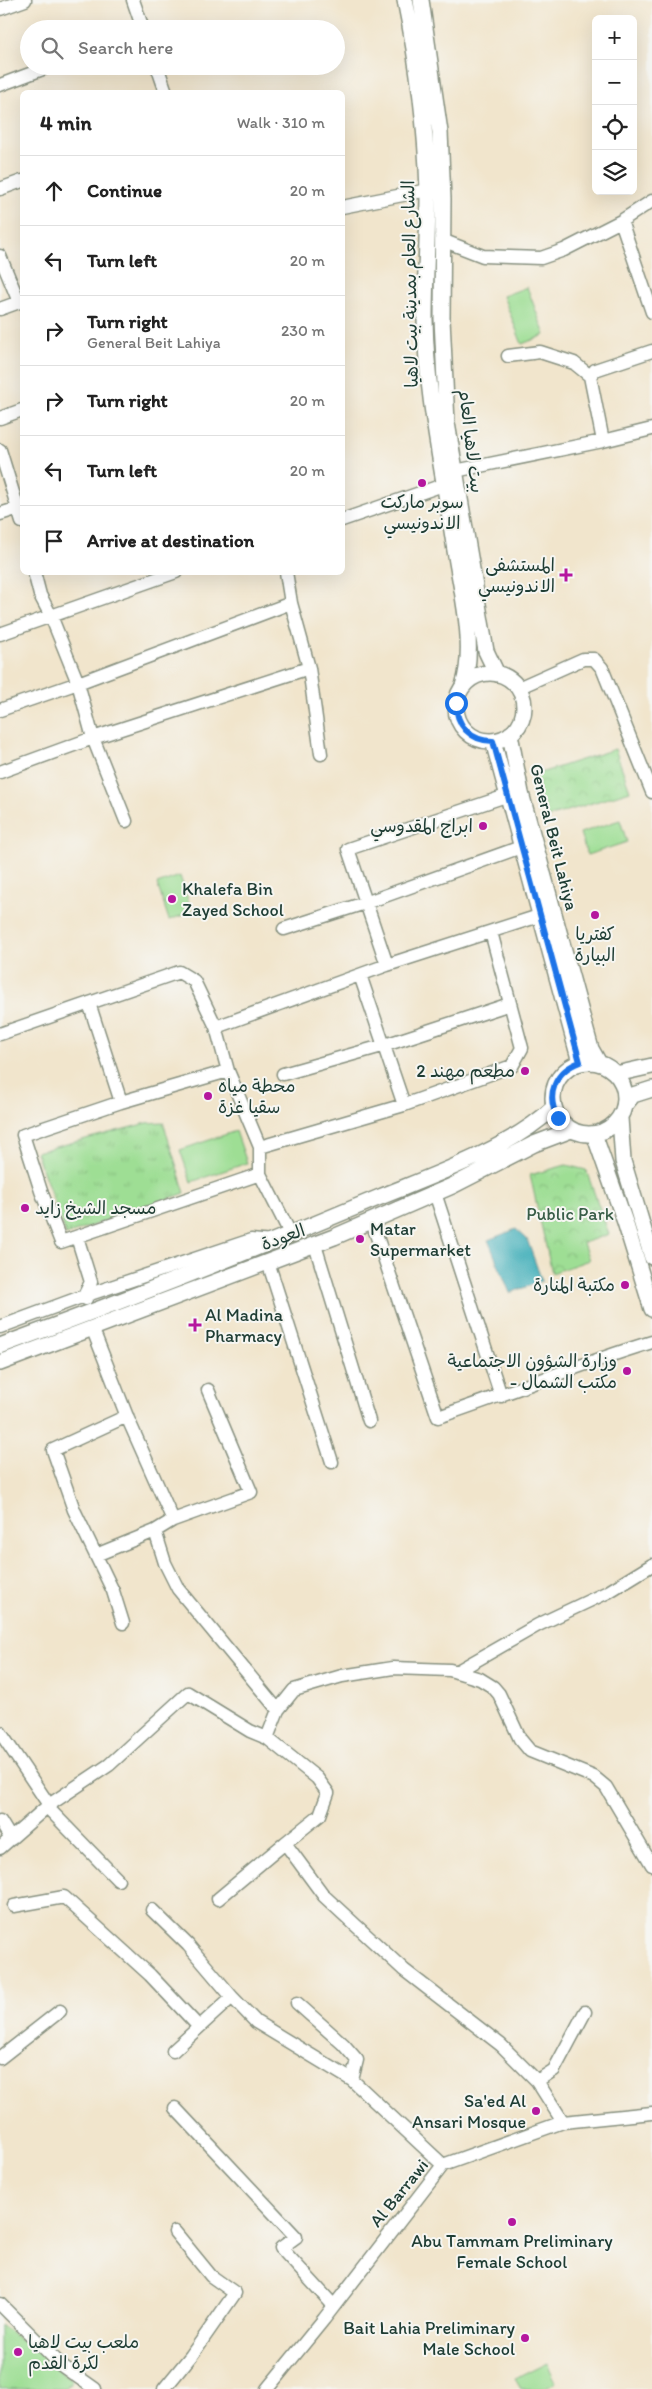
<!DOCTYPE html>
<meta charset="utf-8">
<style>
body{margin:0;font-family:Itim,"Playpen Sans Arabic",sans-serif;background:#f6f6f6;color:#222}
.controls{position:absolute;right:15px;top:15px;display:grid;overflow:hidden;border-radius:8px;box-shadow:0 5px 20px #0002}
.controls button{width:45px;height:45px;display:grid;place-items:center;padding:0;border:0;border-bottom:1px solid #e0e0e0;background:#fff;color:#222;font:25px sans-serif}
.stop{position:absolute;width:15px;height:15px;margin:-11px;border:4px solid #1a73e8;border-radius:50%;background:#fff}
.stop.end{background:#1a73e8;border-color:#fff;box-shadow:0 1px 5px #0008}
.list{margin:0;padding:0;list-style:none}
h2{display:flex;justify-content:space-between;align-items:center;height:65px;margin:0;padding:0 20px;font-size:21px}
h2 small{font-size:16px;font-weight:400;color:#767676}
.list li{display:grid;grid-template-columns:32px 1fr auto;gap:15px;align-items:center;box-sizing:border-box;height:70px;padding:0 20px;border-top:1px solid #e0e0e0}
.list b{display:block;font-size:19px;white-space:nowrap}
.list p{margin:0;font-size:16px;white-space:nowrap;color:#767676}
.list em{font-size:16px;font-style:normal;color:#767676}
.icon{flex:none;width:28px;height:28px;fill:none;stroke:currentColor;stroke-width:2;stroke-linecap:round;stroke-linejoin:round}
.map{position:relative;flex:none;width:652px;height:2389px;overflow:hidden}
.search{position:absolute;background:#fff;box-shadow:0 5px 20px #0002;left:20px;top:20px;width:325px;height:55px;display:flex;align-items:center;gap:12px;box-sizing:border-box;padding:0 18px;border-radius:28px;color:#767676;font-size:19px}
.panel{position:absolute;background:#fff;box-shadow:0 5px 20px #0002;left:20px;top:90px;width:325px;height:485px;border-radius:8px}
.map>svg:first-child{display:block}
.grass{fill:url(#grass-tufts);stroke:#5e8e64}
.park{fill:url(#park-crowns);stroke:#5e8e64}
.pitch{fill:#9ede94;stroke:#5e8e64}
.water{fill:#3bacb7;stroke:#2d7476}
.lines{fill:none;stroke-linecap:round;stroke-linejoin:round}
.minor-casing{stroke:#889180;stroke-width:15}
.major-casing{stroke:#889180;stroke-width:18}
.minor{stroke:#fff;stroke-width:12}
.major{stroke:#fff;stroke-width:15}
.route{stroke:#1a73e8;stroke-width:6}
.poi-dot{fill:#b5179e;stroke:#f6f6f2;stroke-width:2}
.labels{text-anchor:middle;stroke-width:4;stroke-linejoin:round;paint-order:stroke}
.street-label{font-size:18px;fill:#1f3d34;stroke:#f6f6f2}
.poi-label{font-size:18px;fill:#1f3d34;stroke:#f6f6f2;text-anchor:end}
.park-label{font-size:18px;fill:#385d47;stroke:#f6f6f2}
</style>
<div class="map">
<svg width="652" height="2389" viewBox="0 0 652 2389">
<defs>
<pattern id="grass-tufts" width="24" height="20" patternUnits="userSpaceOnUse" patternTransform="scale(1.25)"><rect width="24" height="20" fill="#9ede94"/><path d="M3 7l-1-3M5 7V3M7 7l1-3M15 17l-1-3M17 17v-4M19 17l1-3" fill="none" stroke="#88bf80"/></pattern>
<pattern id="park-crowns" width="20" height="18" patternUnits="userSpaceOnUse" patternTransform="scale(1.25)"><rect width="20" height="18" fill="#9ede94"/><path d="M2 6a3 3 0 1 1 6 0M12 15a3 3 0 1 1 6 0" fill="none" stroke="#88bf80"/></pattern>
</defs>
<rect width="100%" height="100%" fill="#f6f6f2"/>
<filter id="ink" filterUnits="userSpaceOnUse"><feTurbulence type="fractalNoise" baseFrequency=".02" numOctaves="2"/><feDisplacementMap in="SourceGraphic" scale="10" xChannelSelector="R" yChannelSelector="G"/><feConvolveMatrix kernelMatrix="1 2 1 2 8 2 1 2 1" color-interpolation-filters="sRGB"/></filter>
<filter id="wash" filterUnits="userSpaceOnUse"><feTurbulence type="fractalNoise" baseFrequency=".0096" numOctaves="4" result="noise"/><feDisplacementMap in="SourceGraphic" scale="20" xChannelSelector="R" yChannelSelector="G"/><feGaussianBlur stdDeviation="1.12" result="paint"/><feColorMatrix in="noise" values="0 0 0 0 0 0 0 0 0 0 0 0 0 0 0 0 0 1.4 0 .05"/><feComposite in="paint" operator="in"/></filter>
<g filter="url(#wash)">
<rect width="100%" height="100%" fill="#f1e5cc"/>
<path class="grass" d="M163,1122L185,1193L66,1235L36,1152L147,1123Z"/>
<path class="park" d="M615,749L630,791L545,818L534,775Z
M566,1165L586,1170L609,1234L583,1243L589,1260L552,1273L530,1175Z"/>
<path class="pitch" d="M527,287L545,335L522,344L503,296Z
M620,820L627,842L587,855L580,833Z
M180,876L192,912L169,920L157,884Z
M236,1131L247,1163L191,1182L180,1150Z
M0,2324L72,2380L65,2389H0Z
M547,2363L556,2382L542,2389H521L515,2379Z"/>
<path class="water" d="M516,1229L527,1239L542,1281L510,1293L488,1240Z"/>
</g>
<g filter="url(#ink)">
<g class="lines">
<defs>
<path id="minor" d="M133,0L143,29
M0,9L25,0
M157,66L166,92
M0,85L51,66
M0,189L22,181
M342,207L428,190
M621,221L652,312
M442,240L483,256L541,258L564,250L621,221L652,201
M0,256L19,302
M0,309L22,301
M508,356L540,352L574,363L590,376L603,441
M590,376L595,370L652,351
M0,418L22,410
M0,450L22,522
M455,471L603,441L652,429
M0,514L22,507
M342,520L446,484
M34,572L40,595L51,616L78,683L93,738L126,821
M291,603L309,668L321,754
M0,634L176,572
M518,688L583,659H594L602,668L652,792
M0,710L78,683L291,603L286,572
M0,772L93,738L309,668
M284,929L365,903L521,847
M387,965L348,849L506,796
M360,975L404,1105
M89,1003L121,1102
M216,1027L387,965L539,916
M0,1034L179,972L194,981L216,1027L228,1071L260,1147V1174L291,1235
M228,1071L121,1102L23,1135L41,1191L61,1242L260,1174
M283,1074L382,1046L510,1004
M260,1147L404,1105L512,1066L522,1048L491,932
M435,1193L501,1396
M372,1222L438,1417C510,1393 579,1364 652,1342
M77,1237L91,1282L84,1296L86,1299
M315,1245L369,1421
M268,1262L332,1462
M0,1327L84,1296L251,1240L272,1242
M93,1330L128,1419L173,1520
M155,1531L165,1563L178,1589L278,1710L267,1738
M96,1555L155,1531L173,1520L251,1492L208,1390
M123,1623L113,1591L74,1510L53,1450L127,1416
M456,1672L538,1625L608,1592L652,1565
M278,1710L294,1690L342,1676L393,1668L450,1670L480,1679L493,1687L499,1694L520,1739L530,1751L594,1777L606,1787L652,1865
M0,1732L49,1805
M47,1807L118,1880
M0,1821L11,1839
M0,1848L49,1805L109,1765L188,1693L250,1731L267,1738L317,1778L328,1793L320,1815L285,1843L324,1896L404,1970L501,2045L537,2081L563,2122
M218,1899L285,1843
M14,1906L64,1897L150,1975L199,2027
M152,1910L188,1945L232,1997
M297,2003L343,2044L357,2060L352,2080L443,2165
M173,2051L232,1997L256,2022L352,2080
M0,2058L60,2011
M537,2081L554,2070L585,2012
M175,2108L296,2237L281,2248L334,2306
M0,2304L61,2365L95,2389
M164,2389L191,2356L235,2293L211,2276L175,2232
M267,2389L324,2319L443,2165L563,2122L652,2113"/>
<path id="major" d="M405,0C418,63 426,127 428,191C428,234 425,277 425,319C426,395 443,469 454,544C460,586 477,645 463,686
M421,0L440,132L443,199L442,319L447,423L486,651L497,674
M456 707a34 34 0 1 1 68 0a34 34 0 1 1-68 0Z
M510,734L521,793L591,1049L599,1063
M493,741L580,1062
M553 1098a36 36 0 1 1 72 0a36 36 0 1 1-72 0Z
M616,1074L652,1066
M624,1106L633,1095L652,1089
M620,1118L623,1161L652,1257
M594,1134L625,1222L652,1309
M0,1346C128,1299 254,1250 380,1197C434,1175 511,1148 553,1108
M0,1363L334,1237L452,1186L534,1144L571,1130"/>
</defs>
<use href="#minor" class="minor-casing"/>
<use href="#major" class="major-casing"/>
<use href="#minor" class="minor"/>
<use href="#major" class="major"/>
</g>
</g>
<g class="lines" filter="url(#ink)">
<path class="route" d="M456,703C456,725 470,741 493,741L580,1062C555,1071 545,1095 558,1118"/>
</g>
<g class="poi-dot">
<circle cx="422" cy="483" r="5"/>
<path d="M563.5 567.5h5v5h5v5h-5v5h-5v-5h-5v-5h5z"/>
<circle cx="483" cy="826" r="5"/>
<circle cx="172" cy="899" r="5"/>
<circle cx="595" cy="915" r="5"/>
<circle cx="525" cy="1071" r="5"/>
<circle cx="208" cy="1096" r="5"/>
<circle cx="25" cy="1208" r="5"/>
<circle cx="360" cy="1239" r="5"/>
<circle cx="625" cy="1285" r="5"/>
<path d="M192.5 1317.5h5v5h5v5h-5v5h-5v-5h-5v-5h5z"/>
<circle cx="627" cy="1371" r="5"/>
<circle cx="536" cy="2111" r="5"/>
<circle cx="512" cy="2222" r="5"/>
<circle cx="525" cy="2338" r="5"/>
<circle cx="18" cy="2352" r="5"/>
</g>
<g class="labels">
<g class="street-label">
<text transform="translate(410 284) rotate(-91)" y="6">الشارع العام بمدينة بيت لاهيا</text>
<text transform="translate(471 441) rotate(83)" y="6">بيت لاهيا العام</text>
<text transform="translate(554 837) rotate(76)" y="6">General Beit Lahiya</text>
<text transform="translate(283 1237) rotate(-20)" y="6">العودة</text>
<text transform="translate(399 2193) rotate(-51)" y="6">Al Barrawi</text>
</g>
<g class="poi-label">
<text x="422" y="508" text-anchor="middle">سوبر ماركت<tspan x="422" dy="21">الاندونيسي</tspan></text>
<text x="555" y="571">المستشفى<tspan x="555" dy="21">الاندونيسي</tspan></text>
<text x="473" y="832">ابراج المقدوسي</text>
<text x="182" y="895" text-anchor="start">Khalefa Bin<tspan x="182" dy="21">Zayed School</tspan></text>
<text x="595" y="940" text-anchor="middle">كفتريا<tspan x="595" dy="21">البيارة</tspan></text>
<text x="515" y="1077">مطعم مهند 2</text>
<text x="218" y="1092" text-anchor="start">محطة مياه<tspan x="218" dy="21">سقيا غزة</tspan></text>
<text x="35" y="1214" text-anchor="start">مسجد الشيخ زايد</text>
<text x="370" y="1235" text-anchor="start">Matar<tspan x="370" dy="21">Supermarket</tspan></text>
<text x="615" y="1291">مكتبة المنارة</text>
<text x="205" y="1321" text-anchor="start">Al Madina<tspan x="205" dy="21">Pharmacy</tspan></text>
<text x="617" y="1367">وزارة الشؤون الاجتماعية<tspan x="617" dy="21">- مكتب الشمال</tspan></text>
<text x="526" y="2107">Sa'ed Al<tspan x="526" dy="21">Ansari Mosque</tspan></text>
<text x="512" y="2247" text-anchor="middle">Abu Tammam Preliminary<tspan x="512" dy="21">Female School</tspan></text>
<text x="515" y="2334">Bait Lahia Preliminary<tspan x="515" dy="21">Male School</tspan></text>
<text x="28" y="2348" text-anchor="start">ملعب بيت لاهيا<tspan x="28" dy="21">لكرة القدم</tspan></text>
</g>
<g class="park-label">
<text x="570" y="1220">Public Park</text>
</g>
</g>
</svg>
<div class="controls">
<button>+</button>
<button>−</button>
<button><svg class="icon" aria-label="locate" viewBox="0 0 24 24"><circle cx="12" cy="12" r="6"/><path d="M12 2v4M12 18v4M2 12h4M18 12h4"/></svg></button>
<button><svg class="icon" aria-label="layers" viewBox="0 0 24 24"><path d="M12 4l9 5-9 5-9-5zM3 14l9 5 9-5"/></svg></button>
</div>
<div class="stop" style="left:456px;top:703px"></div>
<div class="stop end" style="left:558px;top:1118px"></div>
<div class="search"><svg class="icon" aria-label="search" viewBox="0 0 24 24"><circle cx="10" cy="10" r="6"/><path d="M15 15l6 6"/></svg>Search here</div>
<section class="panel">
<h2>4 min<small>Walk · 310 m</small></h2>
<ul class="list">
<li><svg class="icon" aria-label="ahead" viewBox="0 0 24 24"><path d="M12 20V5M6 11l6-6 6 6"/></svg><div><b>Continue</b></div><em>20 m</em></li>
<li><svg class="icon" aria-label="left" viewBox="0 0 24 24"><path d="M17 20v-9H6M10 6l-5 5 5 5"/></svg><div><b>Turn left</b></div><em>20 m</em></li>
<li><svg class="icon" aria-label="right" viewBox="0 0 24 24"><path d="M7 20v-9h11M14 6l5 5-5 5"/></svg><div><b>Turn right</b><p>General Beit Lahiya</p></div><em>230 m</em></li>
<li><svg class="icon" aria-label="right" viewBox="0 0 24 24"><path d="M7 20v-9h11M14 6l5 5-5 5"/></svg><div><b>Turn right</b></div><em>20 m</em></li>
<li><svg class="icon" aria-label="left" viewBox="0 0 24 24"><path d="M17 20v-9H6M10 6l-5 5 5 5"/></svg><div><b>Turn left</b></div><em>20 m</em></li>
<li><svg class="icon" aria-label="arrive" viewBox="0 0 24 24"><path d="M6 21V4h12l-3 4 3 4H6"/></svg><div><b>Arrive at destination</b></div></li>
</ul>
</section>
</div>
